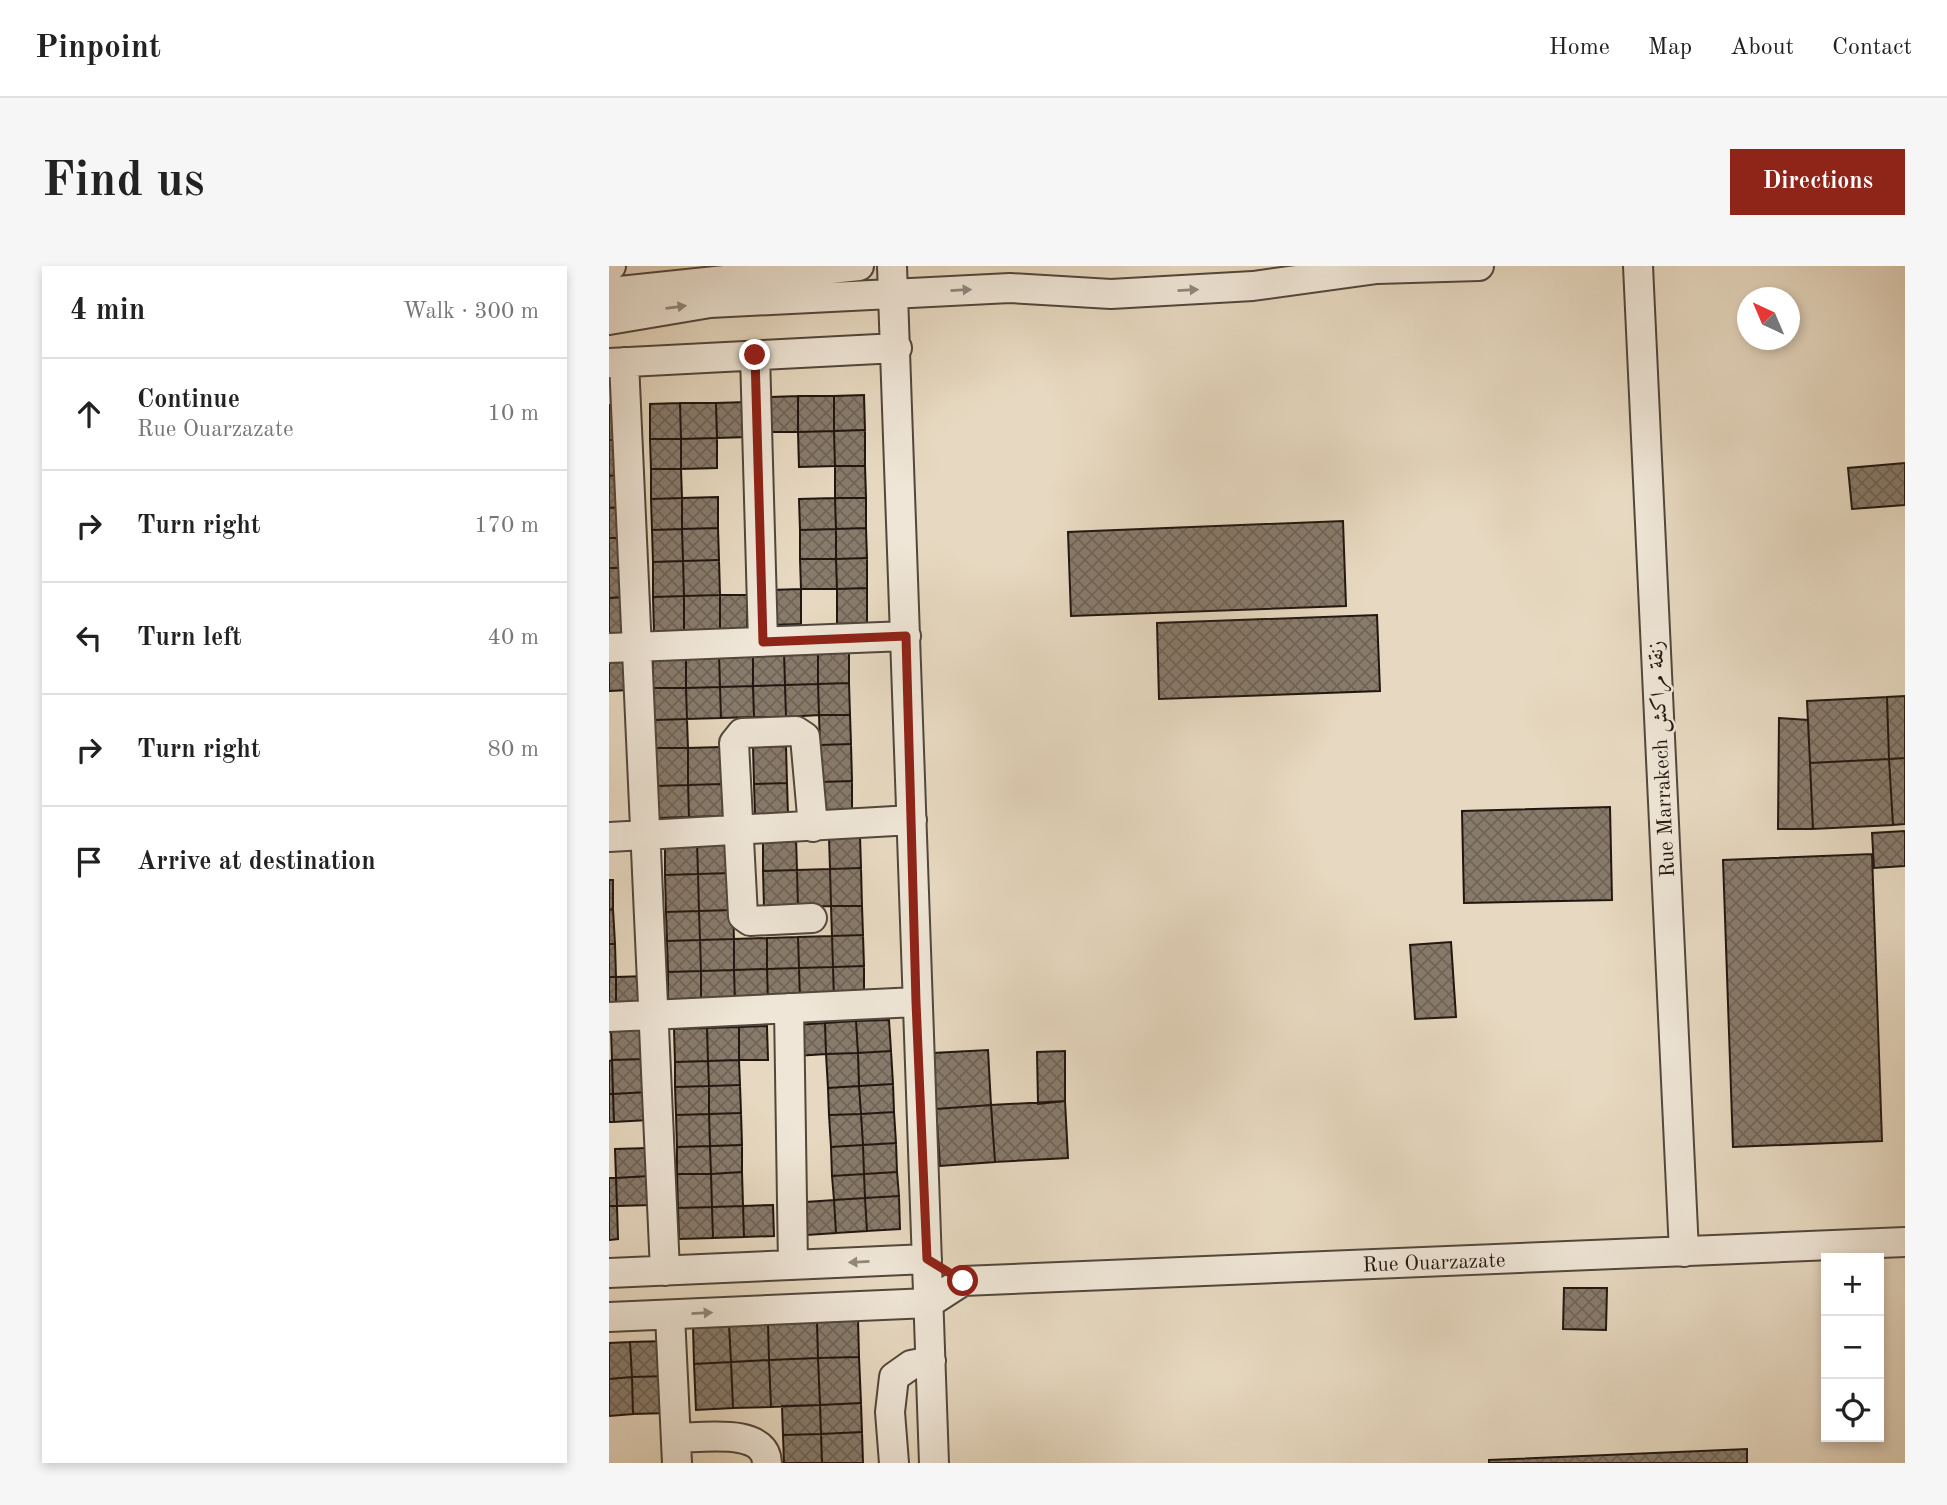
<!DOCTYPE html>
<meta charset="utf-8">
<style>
body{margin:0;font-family:"Old Standard TT",Amiri,serif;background:#f6f6f6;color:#222}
.controls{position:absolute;right:21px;bottom:21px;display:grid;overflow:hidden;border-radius:0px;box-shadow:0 4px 10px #0003}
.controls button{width:63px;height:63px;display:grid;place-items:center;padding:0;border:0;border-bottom:2px solid #e0e0e0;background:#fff;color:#222;font:35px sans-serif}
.compass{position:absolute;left:1128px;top:21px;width:63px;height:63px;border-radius:50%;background:#fff;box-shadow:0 4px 10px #0003;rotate:316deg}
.stop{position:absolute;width:21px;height:21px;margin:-16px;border:5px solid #8f2418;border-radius:50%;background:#fff}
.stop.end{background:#8f2418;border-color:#fff;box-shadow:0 2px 7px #0008}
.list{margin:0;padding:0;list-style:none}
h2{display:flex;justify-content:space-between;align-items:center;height:91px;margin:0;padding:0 28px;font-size:30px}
h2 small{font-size:23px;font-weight:400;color:#767676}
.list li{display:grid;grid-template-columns:46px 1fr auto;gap:21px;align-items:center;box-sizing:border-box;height:112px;padding:0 28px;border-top:2px solid #e0e0e0}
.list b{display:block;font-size:26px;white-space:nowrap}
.list p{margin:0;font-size:23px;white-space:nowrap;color:#767676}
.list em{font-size:23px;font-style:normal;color:#767676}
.icon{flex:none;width:38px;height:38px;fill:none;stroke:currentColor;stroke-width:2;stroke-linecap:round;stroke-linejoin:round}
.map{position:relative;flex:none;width:1296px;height:1197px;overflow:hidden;border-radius:0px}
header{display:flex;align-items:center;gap:42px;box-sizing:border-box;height:98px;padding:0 35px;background:#fff;border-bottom:2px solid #e0e0e0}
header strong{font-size:33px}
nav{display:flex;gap:38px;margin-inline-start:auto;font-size:24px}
.intro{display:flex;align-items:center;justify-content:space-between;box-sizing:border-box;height:168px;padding:0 42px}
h1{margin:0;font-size:49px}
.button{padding:18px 32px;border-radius:0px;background:#8f2418;color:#fff;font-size:24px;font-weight:700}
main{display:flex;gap:42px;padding:0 42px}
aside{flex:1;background:#fff;border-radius:0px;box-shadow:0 4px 10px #0003}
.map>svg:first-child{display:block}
.building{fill:url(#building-cross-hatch);stroke:#211610;stroke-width:2}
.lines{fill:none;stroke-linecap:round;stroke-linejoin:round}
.minor-casing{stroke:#52473c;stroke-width:32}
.minor{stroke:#efe6d7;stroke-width:28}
.oneway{fill:#92887d}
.route{stroke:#8f2418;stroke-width:9}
.labels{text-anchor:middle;stroke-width:5;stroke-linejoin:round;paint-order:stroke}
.street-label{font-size:21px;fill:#211610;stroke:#efe6d7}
</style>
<header>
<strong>Pinpoint</strong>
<nav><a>Home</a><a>Map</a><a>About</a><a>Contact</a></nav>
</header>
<div class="intro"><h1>Find us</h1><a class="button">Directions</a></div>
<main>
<aside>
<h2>4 min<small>Walk · 300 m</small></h2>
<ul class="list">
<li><svg class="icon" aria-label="ahead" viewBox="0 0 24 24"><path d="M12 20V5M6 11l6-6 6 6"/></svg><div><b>Continue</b><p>Rue Ouarzazate</p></div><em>10 m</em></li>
<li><svg class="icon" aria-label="right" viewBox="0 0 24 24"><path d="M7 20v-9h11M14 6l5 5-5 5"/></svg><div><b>Turn right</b></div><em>170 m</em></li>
<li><svg class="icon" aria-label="left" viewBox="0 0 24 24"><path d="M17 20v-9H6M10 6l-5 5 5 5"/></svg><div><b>Turn left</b></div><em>40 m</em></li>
<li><svg class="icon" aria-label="right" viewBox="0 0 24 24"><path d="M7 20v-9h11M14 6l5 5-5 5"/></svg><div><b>Turn right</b></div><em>80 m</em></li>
<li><svg class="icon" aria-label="arrive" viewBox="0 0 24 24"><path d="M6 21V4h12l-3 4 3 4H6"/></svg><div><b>Arrive at destination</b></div></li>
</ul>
</aside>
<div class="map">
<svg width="1296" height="1197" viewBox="0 0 1296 1197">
<defs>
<pattern id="building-cross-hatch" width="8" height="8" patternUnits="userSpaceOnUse" patternTransform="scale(1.75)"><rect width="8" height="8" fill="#887b6c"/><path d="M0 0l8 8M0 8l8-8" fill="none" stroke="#6f6457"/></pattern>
</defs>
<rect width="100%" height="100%" fill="#e7d9c1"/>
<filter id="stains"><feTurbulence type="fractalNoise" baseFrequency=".00286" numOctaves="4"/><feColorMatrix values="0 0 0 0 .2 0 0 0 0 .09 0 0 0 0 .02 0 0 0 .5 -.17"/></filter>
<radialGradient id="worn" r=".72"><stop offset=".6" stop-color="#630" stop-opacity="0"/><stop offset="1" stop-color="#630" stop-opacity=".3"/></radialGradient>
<path class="building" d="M255,129L256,164L225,165V130Z
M189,130H225V165L189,166Z
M189,130V166H162V131Z
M138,136L139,171L108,172L107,137Z
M71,137L72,173H41V138Z
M71,137H107L108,172L72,173Z
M0,139H7L9,174H0Z
M256,164V200H226L225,165Z
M225,165L226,200L190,201L189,166Z
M108,172V202L72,203V173Z
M41,173H72V203H42Z
M0,174H9L10,209L0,210Z
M1296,197V239L1243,243L1239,202Z
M226,200H256L257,232H226Z
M42,203H72L73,232L42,233Z
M10,209L12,241L0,242V210Z
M109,231V262L73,263V232Z
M73,232V263L43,264L42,233Z
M226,232L227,263L191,264L190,233Z
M226,232H257V262L227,263Z
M12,241L14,272H0V242Z
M734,255L737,340L462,350L459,266Z
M109,262L110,294L74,295L73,263Z
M257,262L258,292L227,293V263Z
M73,263L74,295L44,296L43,264Z
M227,263V293H191V264Z
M0,272H14L15,302H0Z
M258,292V322L228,323L227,293Z
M191,293H227L228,323H192Z
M110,294L111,329L75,330L74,295Z
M74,295L75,330L44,331V296Z
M0,302H15L17,331L0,332Z
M258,322V357L228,358V323Z
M192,323V358L161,359V324Z
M111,329H138V364L111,365Z
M111,329V365L75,366V330Z
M75,330V366L45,367L44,331Z
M17,331L19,366L0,368V332Z
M768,349L771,425L550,433L548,357Z
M240,384V417L209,418V385Z
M209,385V418L176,419L175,386Z
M175,386L176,419L144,420V387Z
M110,387H144V420L111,421Z
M110,387L111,421L77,422V388Z
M77,388V422H44V389Z
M0,392H19L20,424L0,425Z
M240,417L241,449H210L209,418Z
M209,418L210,449L177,451L176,419Z
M176,419L177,451H145L144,420Z
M144,420L145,451L112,452L111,421Z
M111,421L112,452L78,453L77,422Z
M44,422H77L78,453L45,454Z
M1296,430V492L1280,493L1278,431Z
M1278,431L1280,493L1201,497L1198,435Z
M210,449H241L242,478L211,479Z
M1170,452L1199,454L1204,563H1169Z
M78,453L79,482H46L45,454Z
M242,478L243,515L211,516V479Z
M177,480L178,517L145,518L144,481Z
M112,481L113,518L79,519V482Z
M46,482H79V519L46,520Z
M1296,492V558L1284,559L1280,493Z
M1280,493L1284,559L1204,563L1201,497Z
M243,515V548H212L211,516Z
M178,517L179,549L146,550L145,518Z
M113,518L114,550L80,551L79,519Z
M79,519L80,551L47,552L46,520Z
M1001,541L1003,634L855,637L853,545Z
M1296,565V600L1265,602L1263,567Z
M251,570L252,602L221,603L220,571Z
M187,572L188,604L154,605V573Z
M122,574L123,607L89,608L88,576Z
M56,576H88L89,608L56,609Z
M1263,588L1273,875L1124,881L1114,594Z
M252,602L253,640H222L221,603Z
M221,603L222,640L189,641L188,604Z
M188,604L189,641L155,642L154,605Z
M123,607L124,644L90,645L89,608Z
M89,608L90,645L57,646L56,609Z
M0,614H4V643L0,644Z
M222,640H253L254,669L223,670Z
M4,643L6,678H0V644Z
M124,644L125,673L91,674L90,645Z
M90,645L91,674L58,675L57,646Z
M254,669L255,700L224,701L223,670Z
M223,670L224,701L190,702L189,671Z
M189,671L190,702L158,703V672Z
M158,672V703L125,704V673Z
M125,673V704L92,705L91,674Z
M91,674L92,705L59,706L58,675Z
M842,676L847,751L806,753L801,679Z
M0,678H6L7,711H0Z
M255,700V733L225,734L224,701Z
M224,701L225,734L191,735L190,702Z
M190,702L191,735L159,736L158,703Z
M158,703L159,736L126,737L125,704Z
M125,704L126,737L92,738V705Z
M92,705V738L59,739V706Z
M39,710L40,743L7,744V711Z
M0,711H7V744H0Z
M280,754L282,785L249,787L247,755Z
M247,755L249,787L217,788L216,757Z
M216,757L217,788L187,790L186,759Z
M158,760L159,794H130V761Z
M130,761V794L99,795L98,762Z
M35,762L37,793L3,794L2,763Z
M98,762L99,795L66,796L65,763Z
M379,784L382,839L327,843L324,787Z
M282,785L284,818L250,820L249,787Z
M456,785V835L429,838L428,786Z
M249,787L250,820L219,822L217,788Z
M37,793L38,826L4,828L3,794Z
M3,794L4,828H0V795Z
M130,794L131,819L100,820L99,795Z
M99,795L100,820L66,821V796Z
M284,818L285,846L252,848L250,820Z
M131,819L132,847L100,848V820Z
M100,820V848L67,849L66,821Z
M250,820L252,848L220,849L219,822Z
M38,826L39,854L5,856L4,828Z
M0,828H4L5,856H0Z
M456,835L459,892L386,896L382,839Z
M382,839L386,896L331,900L327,843Z
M285,846L287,877L254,879L252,848Z
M132,847L133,879L101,880L100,848Z
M100,848L101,880L68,881L67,849Z
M252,848L254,879L222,881L220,849Z
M287,877L288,906L255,908L254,879Z
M133,879V906L102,908L101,880Z
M254,879L255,908L223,910L222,881Z
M101,880L102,908H68V881Z
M39,882L40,910L7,912L6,883Z
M133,906L134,940L103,941L102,908Z
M288,906L290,930L256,932L255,908Z
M68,908H102L103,941L69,942Z
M255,908L256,932L225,934L223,910Z
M40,910L42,939L8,940L7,912Z
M0,912H7L8,940H0Z
M290,930L291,963L258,965L256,932Z
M256,932L258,965L227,967L225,934Z
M225,934L227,967L198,969L197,936Z
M164,939L165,970L135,971L134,940Z
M0,940H8L9,973L0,974Z
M134,940L135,971L104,972L103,941Z
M103,941L104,972L70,973L69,942Z
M955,1022H998L997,1064L954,1063Z
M249,1053L250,1091L209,1092L208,1055Z
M208,1055L209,1092L160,1094L159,1057Z
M159,1057L160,1094L122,1096L120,1058Z
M120,1058L122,1096L85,1098L84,1060Z
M57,1075L59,1110L23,1111L21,1076Z
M21,1076L23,1111L0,1113V1077Z
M250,1091L252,1137L211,1139L209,1092Z
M209,1092L211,1139L162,1141L160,1094Z
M160,1094L162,1141L124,1142L122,1096Z
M122,1096L124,1142L87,1144L85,1098Z
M59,1110L60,1147L24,1148L23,1111Z
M23,1111L24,1148L0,1150V1113Z
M252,1137L253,1166L212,1168L211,1139Z
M211,1139L212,1168L174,1169L173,1140Z
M253,1166L254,1197H213L212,1168Z
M212,1168L213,1197H175L174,1169Z
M1138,1183V1197H880V1194Z"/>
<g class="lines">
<defs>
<path id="minor" d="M283,0L325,1197
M1029,0L1075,986
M0,1L2,0
M0,26L250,0
M0,54L101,37L401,22L502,28L644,20L768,3L870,0
M146,89L154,376
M15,96L56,1005
M0,97L288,82
M0,382L297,370
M0,571L303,554
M203,652L141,655L134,650L125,477L133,467L187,465L196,471L204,561
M180,742L184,999
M0,751L307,736
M0,1007L318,993
M61,1049L68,1197
M0,1051L320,1037L354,1015L1296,976
M67,1172C93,1172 157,1161 158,1197
M285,1197L281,1146L285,1111L302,1099L322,1095"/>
</defs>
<use href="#minor" class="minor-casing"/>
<use href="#minor" class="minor"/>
</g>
<defs><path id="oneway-solid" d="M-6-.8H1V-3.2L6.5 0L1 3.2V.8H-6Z" transform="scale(1.75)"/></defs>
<g class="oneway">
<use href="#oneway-solid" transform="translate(352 24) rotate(-3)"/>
<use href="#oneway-solid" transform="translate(579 24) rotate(-3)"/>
<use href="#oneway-solid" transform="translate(67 41) rotate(-7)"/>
<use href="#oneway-solid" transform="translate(250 996) rotate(177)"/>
<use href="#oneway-solid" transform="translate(93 1047) rotate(-3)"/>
</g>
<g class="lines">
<path class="route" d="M146,89L154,376L297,370L307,736L318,993L354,1015"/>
</g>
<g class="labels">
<g class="street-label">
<text transform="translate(1052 493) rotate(-93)" y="7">Rue Marrakech زنقة مراكش</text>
<text transform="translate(825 996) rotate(-2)" y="7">Rue Ouarzazate</text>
</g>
</g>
<rect width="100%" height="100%" filter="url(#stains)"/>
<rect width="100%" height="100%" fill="url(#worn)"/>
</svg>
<div class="controls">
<button>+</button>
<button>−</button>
<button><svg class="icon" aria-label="locate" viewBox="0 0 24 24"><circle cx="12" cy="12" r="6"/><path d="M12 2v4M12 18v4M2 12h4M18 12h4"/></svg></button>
</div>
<svg class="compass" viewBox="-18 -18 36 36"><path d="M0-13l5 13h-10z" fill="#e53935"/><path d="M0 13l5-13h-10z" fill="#767676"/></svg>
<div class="stop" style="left:354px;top:1015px"></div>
<div class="stop end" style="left:146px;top:89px"></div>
</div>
</main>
